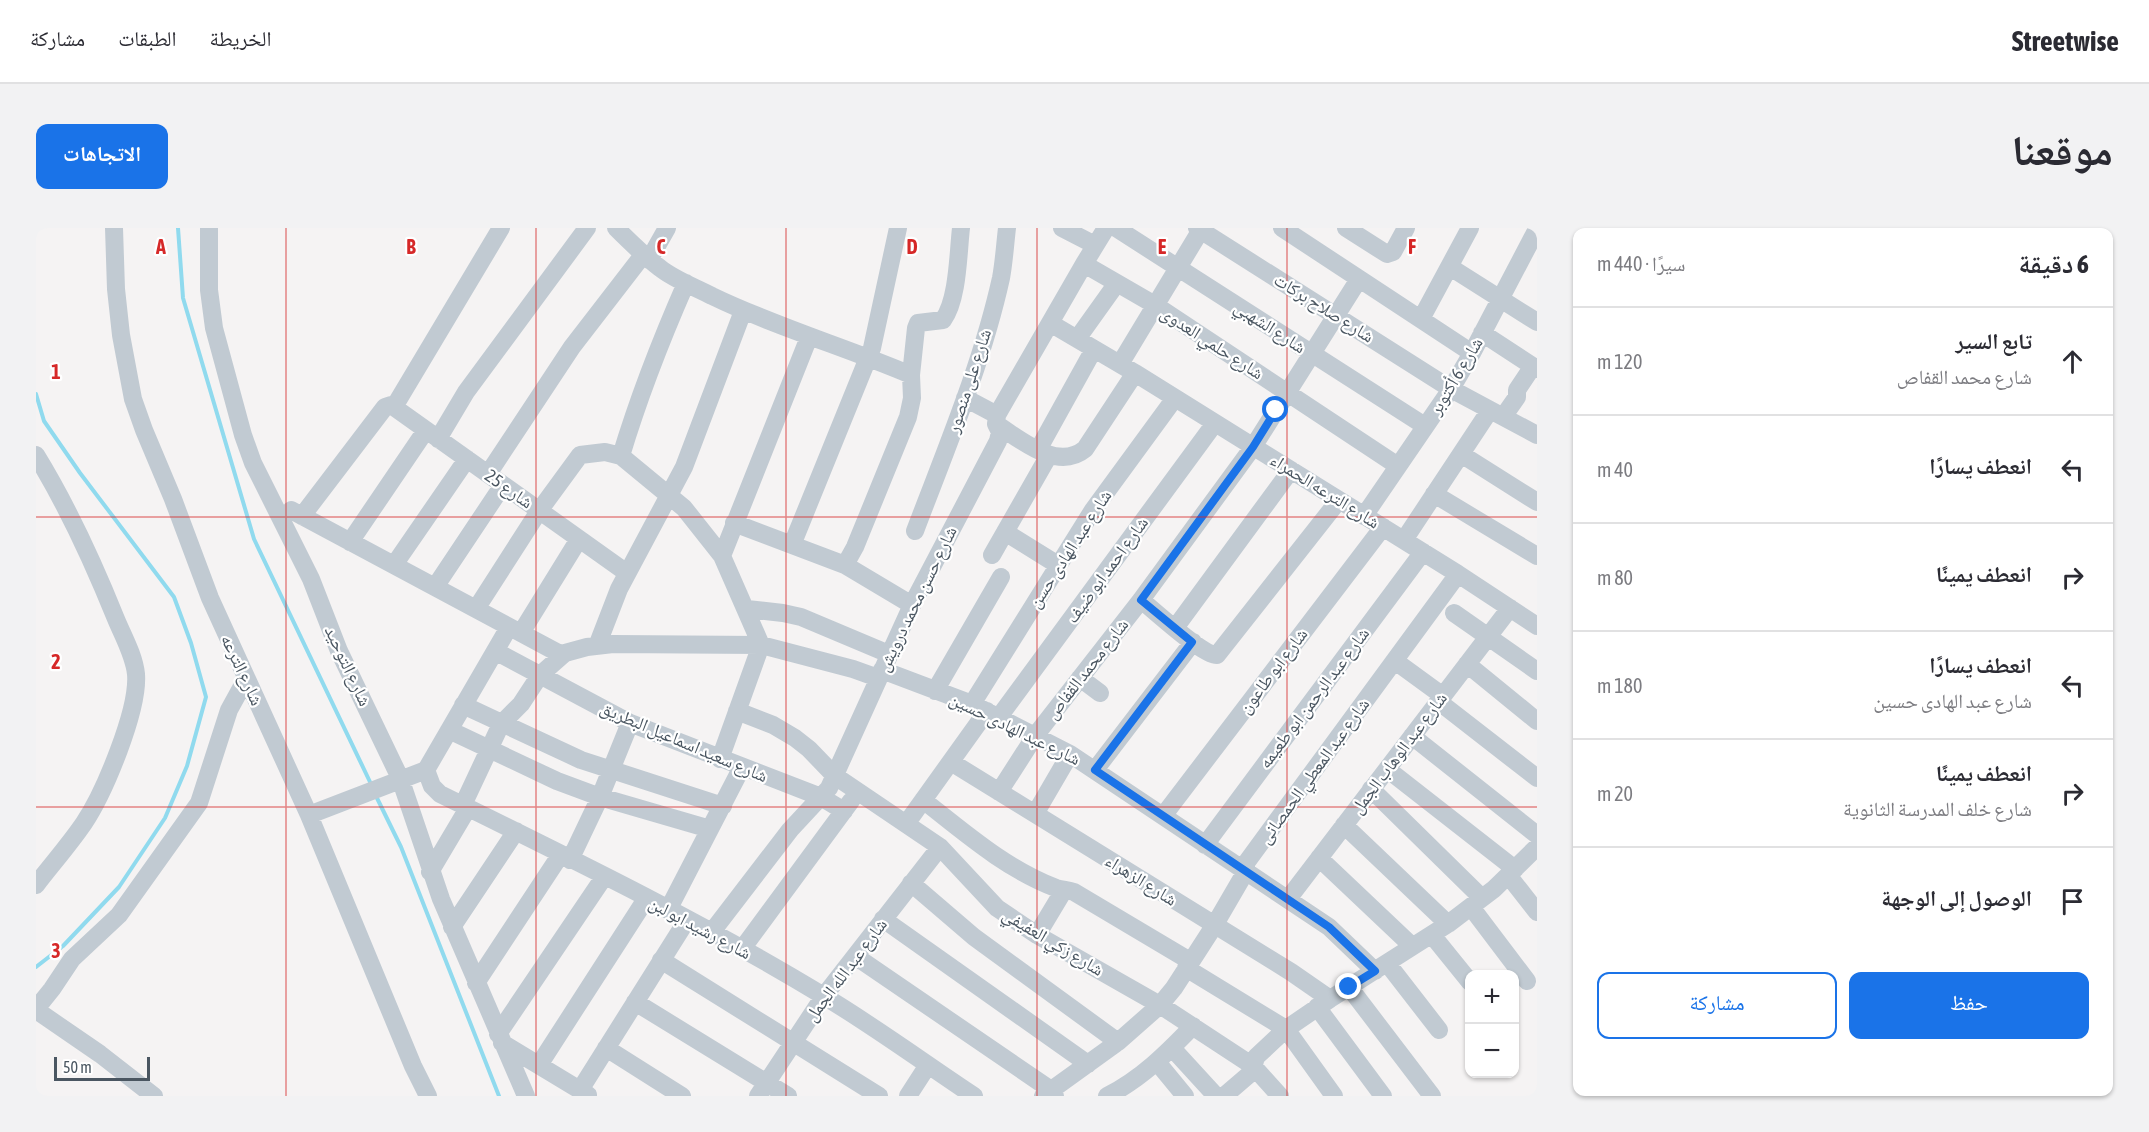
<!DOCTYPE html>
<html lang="ar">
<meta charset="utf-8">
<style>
body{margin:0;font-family:"Asap Condensed","Noto Naskh Arabic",sans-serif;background:#f2f2f3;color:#2b2b33;direction:rtl}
.controls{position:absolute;right:18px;bottom:18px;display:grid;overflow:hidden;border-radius:12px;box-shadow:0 2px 4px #0004}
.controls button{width:54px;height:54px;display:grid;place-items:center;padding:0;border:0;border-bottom:2px solid #e1e1e2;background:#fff;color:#2b2b33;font:30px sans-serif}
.scale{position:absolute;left:18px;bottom:15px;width:96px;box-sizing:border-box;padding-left:6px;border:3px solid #4a5661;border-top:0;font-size:16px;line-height:21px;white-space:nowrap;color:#4a5661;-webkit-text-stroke:4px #fff;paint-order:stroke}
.stop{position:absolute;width:18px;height:18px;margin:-14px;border:4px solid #1a73e8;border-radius:50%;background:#fff}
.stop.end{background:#1a73e8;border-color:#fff;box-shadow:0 2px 6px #0008}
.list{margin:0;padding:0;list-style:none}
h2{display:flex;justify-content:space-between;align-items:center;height:78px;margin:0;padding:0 24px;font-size:26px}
h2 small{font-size:20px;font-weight:400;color:#7c7c81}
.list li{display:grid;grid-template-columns:39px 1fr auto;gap:18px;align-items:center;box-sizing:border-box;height:108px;padding:0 24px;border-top:2px solid #e1e1e2}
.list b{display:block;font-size:22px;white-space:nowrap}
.list p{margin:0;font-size:20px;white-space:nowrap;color:#7c7c81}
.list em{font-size:20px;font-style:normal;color:#7c7c81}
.actions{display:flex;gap:12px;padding:18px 24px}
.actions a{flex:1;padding:14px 0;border:2px solid #1a73e8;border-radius:12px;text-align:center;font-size:21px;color:#1a73e8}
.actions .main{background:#1a73e8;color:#fff}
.icon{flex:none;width:33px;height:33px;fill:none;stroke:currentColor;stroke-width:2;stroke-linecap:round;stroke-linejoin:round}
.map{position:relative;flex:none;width:1501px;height:868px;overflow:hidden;direction:ltr;border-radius:12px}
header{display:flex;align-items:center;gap:36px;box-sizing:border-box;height:84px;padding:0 30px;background:#fff;border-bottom:2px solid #e1e1e2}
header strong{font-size:28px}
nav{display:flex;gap:33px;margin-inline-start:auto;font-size:21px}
.intro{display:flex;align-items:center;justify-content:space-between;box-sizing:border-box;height:144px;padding:0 36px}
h1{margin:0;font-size:42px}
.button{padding:15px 27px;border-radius:12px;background:#1a73e8;color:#fff;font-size:21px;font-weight:700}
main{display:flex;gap:36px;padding:0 36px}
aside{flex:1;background:#fff;border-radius:12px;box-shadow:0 2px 4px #0004}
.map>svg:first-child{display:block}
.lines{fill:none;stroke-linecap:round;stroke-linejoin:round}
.stream{stroke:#90daee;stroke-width:4}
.minor{stroke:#c1cad2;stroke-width:18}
.route{stroke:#1a73e8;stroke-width:8}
.grid{fill:none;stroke:#d62828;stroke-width:1.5;stroke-opacity:0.55}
.labels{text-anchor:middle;stroke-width:4.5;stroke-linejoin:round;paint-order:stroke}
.street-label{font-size:18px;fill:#4a5661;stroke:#fff}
.grid-label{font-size:20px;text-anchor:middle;font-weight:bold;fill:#d62828;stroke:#fff;stroke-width:4.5;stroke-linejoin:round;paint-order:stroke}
</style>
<header>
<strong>Streetwise</strong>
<nav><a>الخريطة</a><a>الطبقات</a><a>مشاركة</a></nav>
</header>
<div class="intro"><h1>موقعنا</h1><a class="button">الاتجاهات</a></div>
<main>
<aside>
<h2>6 دقيقة<small>سيرًا · 440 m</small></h2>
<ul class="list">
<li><svg class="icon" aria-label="ahead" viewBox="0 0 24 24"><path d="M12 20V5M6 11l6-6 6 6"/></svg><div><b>تابع السير</b><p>شارع محمد القفاص</p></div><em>120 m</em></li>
<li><svg class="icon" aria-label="left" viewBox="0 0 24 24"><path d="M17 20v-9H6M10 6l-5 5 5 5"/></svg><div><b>انعطف يسارًا</b></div><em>40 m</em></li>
<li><svg class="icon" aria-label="right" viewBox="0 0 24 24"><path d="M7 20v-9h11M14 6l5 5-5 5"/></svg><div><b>انعطف يمينًا</b></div><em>80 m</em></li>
<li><svg class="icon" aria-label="left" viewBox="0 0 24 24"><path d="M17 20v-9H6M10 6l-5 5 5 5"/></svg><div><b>انعطف يسارًا</b><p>شارع عبد الهادى حسين</p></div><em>180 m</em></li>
<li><svg class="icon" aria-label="right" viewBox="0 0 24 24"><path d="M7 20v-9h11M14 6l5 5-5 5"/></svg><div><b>انعطف يمينًا</b><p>شارع خلف المدرسة الثانوية</p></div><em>20 m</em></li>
<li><svg class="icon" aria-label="arrive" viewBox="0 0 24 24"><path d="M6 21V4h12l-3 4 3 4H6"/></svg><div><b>الوصول إلى الوجهة</b></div></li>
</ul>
<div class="actions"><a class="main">حفظ</a><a>مشاركة</a></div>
</aside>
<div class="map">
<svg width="1501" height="868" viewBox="0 0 1501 868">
<rect width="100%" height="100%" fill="#f5f3f3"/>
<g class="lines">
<path class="stream" d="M142,0L147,70L218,311L335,556
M0,166L8,193L44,245L138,369L155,415L170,469L151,538L129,590L83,659L27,718L0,739
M339,566L365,619L463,868"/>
<path class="minor" d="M78,0L80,61L85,107L97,171L108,202L137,271L174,370L273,587L377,838L392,868
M173,0V62L178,100L207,207L217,235L275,351L303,423L364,550L405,671L490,868
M580,0C594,14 608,28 624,40C639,52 659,59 676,68C740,99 809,119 875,147
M1026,0L1059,17
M1080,0L1389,198
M1161,0L1415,161L1501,207
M1246,0L1436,125
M1310,0L1351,26L1357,24L1370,0
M613,32L631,0
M1048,36L1119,77L1362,238
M1414,39L1501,94
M1385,91L1434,0
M1014,95L1099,145L1422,346L1501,398
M1446,105L1501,141
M1041,111L1081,55
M1084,136L1166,0
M929,170L961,187
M358,179L465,0
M1467,189L1481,169V162L1497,138
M960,196L961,187L1048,36L1070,0
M960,196C984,211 1021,244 1049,221L1099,145
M402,211L430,164L551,0
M1002,222L1058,121
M1425,226L1501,274
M0,227C32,279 57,334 80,391C87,408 98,427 100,446C103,482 68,565 48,595C33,617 16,636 0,657
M585,228C603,168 625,112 650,55
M452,246L536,119L607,27
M1398,266L1501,328
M255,282L526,427
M266,288L349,179L355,177L591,345
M1328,288L1415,161L1436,125L1501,1
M698,295L809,337L819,319L872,189L876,170L875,147L880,100L882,95L907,92C922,72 922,26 925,0
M879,303C910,221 946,136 965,50C968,34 969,17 971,0
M969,304L1022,337
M1368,312L1454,182
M314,314L390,202
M756,317L836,120L862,0
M956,327L1013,227
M686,328L773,109
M358,337L431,231
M809,337L876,377
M399,359L467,257
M1105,372C1119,383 1166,427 1181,427L1303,272
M440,381L503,283L544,227L569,224L585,228L648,280L686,328L725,417L684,531
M711,381L747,385L765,389L853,426
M1418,385L1501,443
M1139,400L1255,242
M485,405L543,311
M561,418L583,361L648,239L707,83
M459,423L594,495L785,569L808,583
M1359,433L1407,468
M1431,436L1501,493
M846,442L936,476L1034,526L1293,699L1339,743
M1044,450L1064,465
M899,463L965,349
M1402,473L1501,550
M936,476L1057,282L1139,170
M427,477L545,532L687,578
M701,483L737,497L759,510L773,521L799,548L904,619L961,680L1001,707L1124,777L1217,838L1244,868
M963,489L1179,195
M413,502L521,553L564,569L674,601
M1376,508L1501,607
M915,534L1255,744L1294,771
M1351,541L1479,641
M390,542L396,558L404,566C532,629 664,693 786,767C838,798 888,835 938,868
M1059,542L1157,414
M1335,561L1446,670
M963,564L999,508L1105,372L1217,219L1323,51
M887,572C929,605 970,641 1020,660C1026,662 1032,662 1038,664L1154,733
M427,577L465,496L485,476L504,447L529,425L551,419L577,416L725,417L817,441L842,450
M999,586L1034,526
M273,587L390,542L473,399
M1127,588L1347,299
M870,596L951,483
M1308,597L1412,696
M1169,617L1387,324
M1283,630L1376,718
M534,632L564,569L594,495
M394,644L432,580
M1472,647L1501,684
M875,655L938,709L1082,814
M1252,671L1474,380
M1435,679L1491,753
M632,682L706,539
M847,691L1052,836
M416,699L480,603
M675,705L754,602L793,560L876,377L962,213L964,204L960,196
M1001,707L1028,662
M1396,707L1434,754
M706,721L815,573
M819,728L1015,862L1019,868
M625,732L843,868
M1351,735L1403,802
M1150,740L1250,801L1298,868
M440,755L525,626
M1313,759L1396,868
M599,774L752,868
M1281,779L1347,868
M0,781L16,761L36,731L83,687L163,575L193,482L210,451
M0,782L64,826L118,868
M462,806L568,649
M466,815L552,867
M570,820L646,868
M1136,820L1180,868
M1121,834L1149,868
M503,837L610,671
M544,862L651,692
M722,868L788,768L904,619
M872,868L892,837
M1007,868L1082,814L1124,777L1138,760L1178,698L1210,643V635L1422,346
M1071,868C1105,851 1131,825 1157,798
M1188,868L1216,844L1220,829L1250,801L1294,771L1412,696L1458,661L1501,619"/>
</g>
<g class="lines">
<path class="route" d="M1240,182L1217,219L1105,372L1156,414L1059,542L1293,699L1339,743L1313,759"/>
</g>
<path class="grid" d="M250,0V868M500,0V868M750,0V868M1001,0V868M1251,0V868M0,289H1501M0,579H1501"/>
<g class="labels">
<g class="street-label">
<text transform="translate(1288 80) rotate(32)" y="6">شارع صلاح بركات</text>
<text transform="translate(1234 99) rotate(33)" y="6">شارع الشهبي</text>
<text transform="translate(1176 115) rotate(33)" y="6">شارع حلمي العدوى</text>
<text transform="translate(1420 148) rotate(-59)" y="6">شارع 6 أكتوبر</text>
<text transform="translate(933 153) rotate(-72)" y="6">شارع على منصور</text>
<text transform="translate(473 261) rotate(35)" y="6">شارع 25</text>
<text transform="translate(1289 263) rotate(32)" y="6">شارع الترعه الحمراء</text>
<text transform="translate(1034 321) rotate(-57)" y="6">شارع عبد الهادى حسن</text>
<text transform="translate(1071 342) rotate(-54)" y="6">شارع احمد ابو ضيف</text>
<text transform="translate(881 371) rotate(-64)" y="6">شارع حسن محمد درويش</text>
<text transform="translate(312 438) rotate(65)" y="6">شارع التوحيد</text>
<text transform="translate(1051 441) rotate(-52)" y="6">شارع محمد القفاص</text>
<text transform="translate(206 442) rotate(65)" y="6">شارع الترعه</text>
<text transform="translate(1237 443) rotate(-53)" y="6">شارع ابو طاعون</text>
<text transform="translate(1278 470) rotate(-53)" y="6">شارع عبد الرحمن ابو طعيمه</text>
<text transform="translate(979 501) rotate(26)" y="6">شارع عبد الهادى حسين</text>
<text transform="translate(648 514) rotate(23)" y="6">شارع سعيد اسماعيل البطريق</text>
<text transform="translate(1363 525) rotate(-53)" y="6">شارع عبد الوهاب الجمل</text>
<text transform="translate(1278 543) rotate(-54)" y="6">شارع عبد المعطي الحمصانى</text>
<text transform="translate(1105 652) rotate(32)" y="6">شارع الزهراء</text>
<text transform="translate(664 700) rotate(28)" y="6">شارع رشيد ابو لبن</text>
<text transform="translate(1017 714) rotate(31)" y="6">شارع زكي العفيفي</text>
<text transform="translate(810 742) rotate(-53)" y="6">شارع عبد الله الجمل</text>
</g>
</g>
<g class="grid-label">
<text x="125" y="26">A</text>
<text x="375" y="26">B</text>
<text x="625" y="26">C</text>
<text x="876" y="26">D</text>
<text x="1126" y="26">E</text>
<text x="1376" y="26">F</text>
<text x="20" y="151">1</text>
<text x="20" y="441">2</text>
<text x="20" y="730">3</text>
</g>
</svg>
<div class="controls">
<button>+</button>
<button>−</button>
</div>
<div class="scale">50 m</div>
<div class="stop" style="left:1240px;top:182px"></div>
<div class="stop end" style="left:1313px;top:759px"></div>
</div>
</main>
